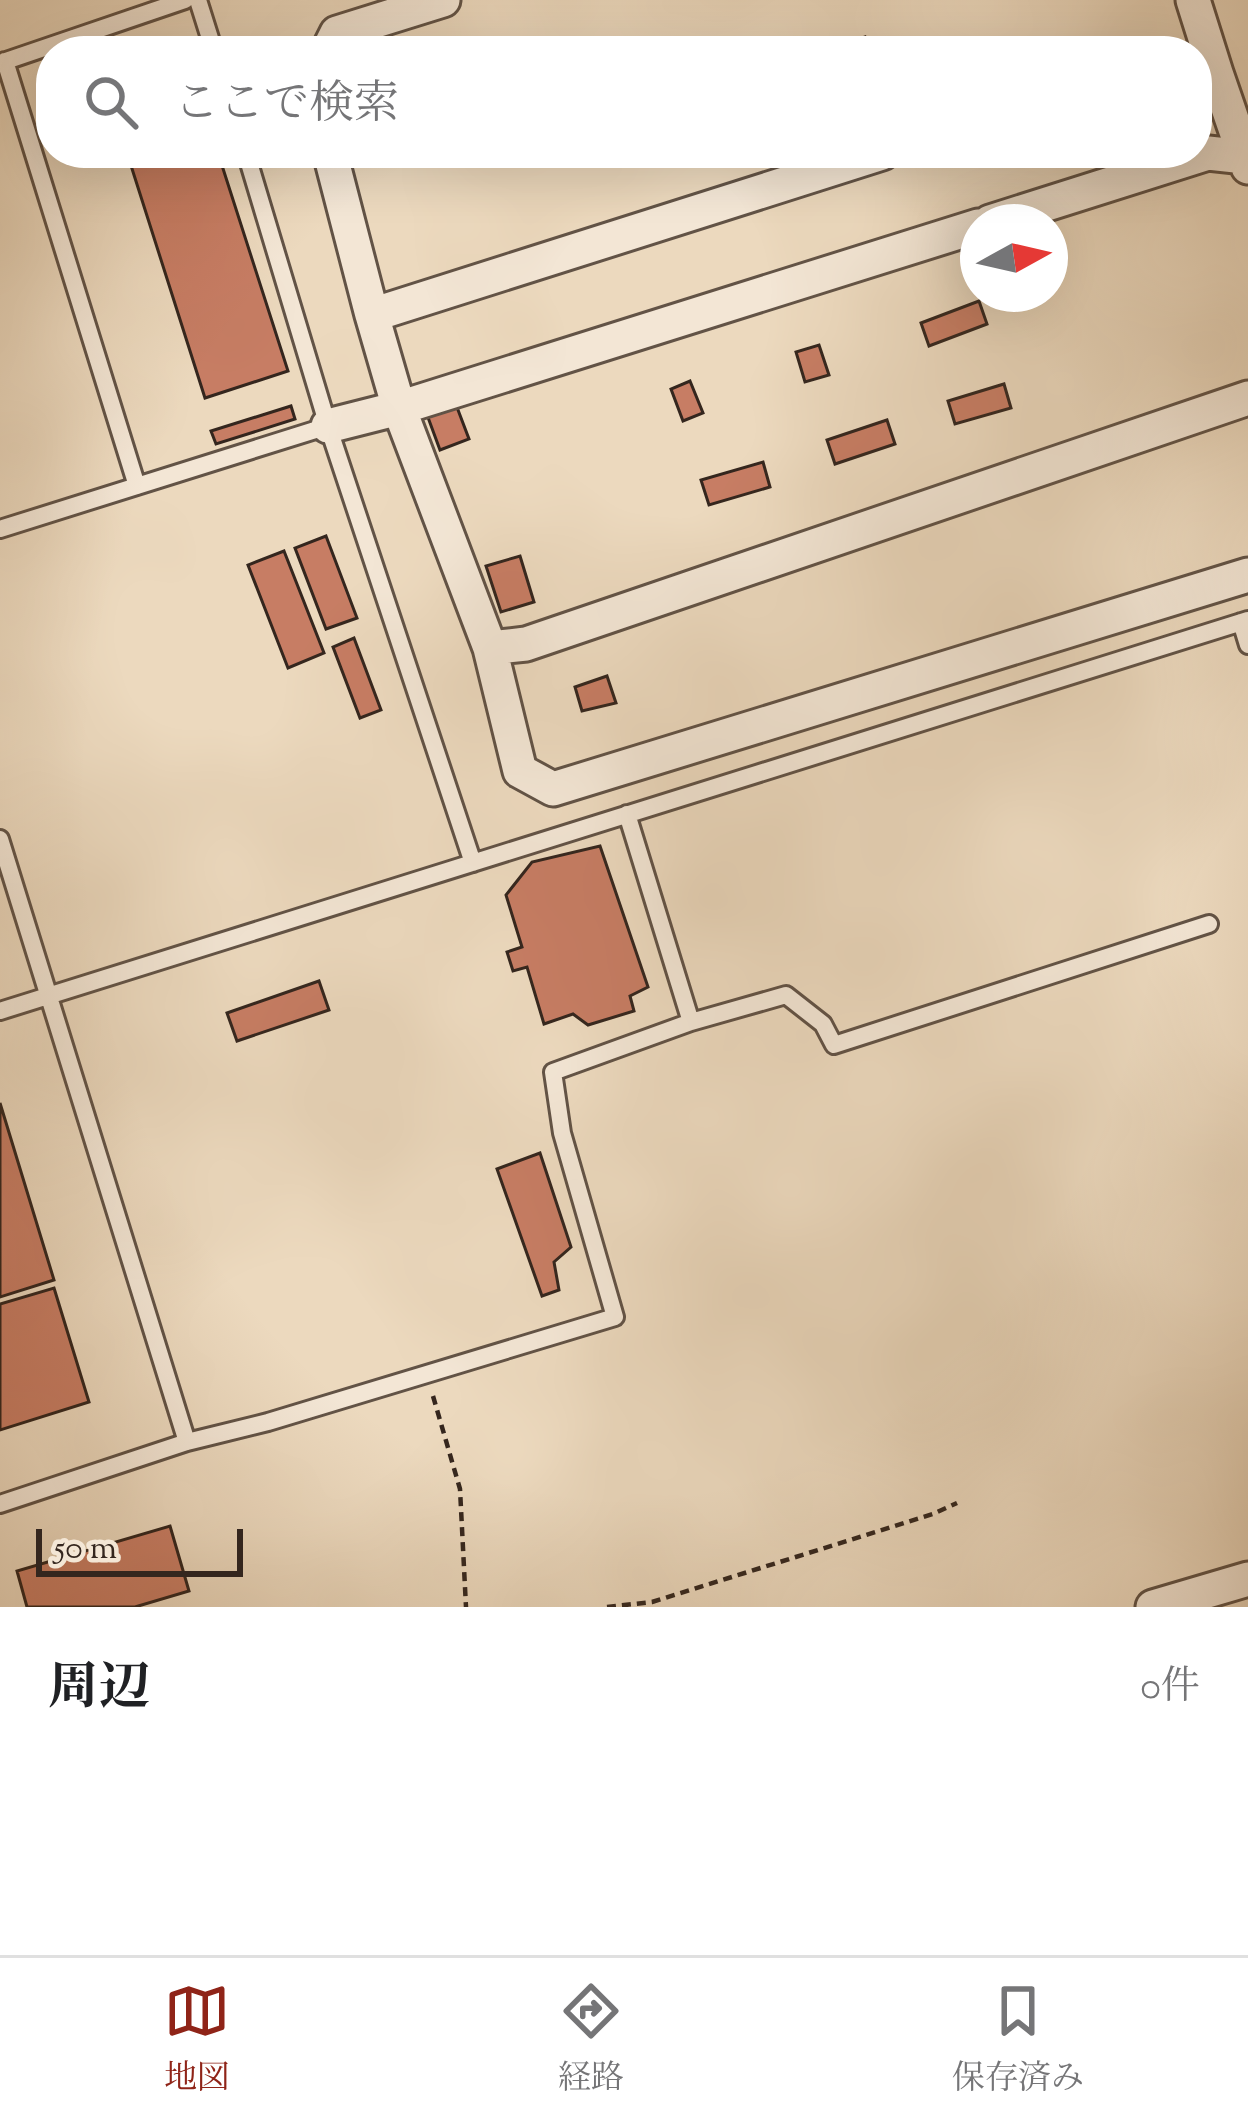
<!DOCTYPE html>
<html lang="ja">
<meta charset="utf-8">
<style>
body{margin:0;font-family:"Sorts Mill Goudy","Noto Serif JP",serif;background:#f2f2f2;color:#202124}
.compass{position:absolute;left:960px;top:204px;width:108px;height:108px;border-radius:50%;background:#fff;box-shadow:0 12px 48px #0002;rotate:82deg}
.scale{position:absolute;left:36px;bottom:30px;width:207px;box-sizing:border-box;padding-left:12px;border:6px solid #34261e;border-top:0;font-size:33px;line-height:42px;white-space:nowrap;color:#34261e;-webkit-text-stroke:9px #f3e6d5;paint-order:stroke}
.list{margin:0;padding:0;list-style:none}
h2{display:flex;justify-content:space-between;align-items:center;height:156px;margin:0;padding:0 48px;font-size:51px}
h2 small{font-size:39px;font-weight:400;color:#757577}
.icon{flex:none;width:66px;height:66px;fill:none;stroke:currentColor;stroke-width:2;stroke-linecap:round;stroke-linejoin:round}
.map{position:relative;flex:none;width:1248px;height:1607px;overflow:hidden}
.search{position:absolute;background:#fff;box-shadow:0 12px 48px #0002;left:36px;right:36px;top:36px;height:132px;display:flex;align-items:center;gap:30px;box-sizing:border-box;padding:0 42px;border-radius:48px;color:#757577;font-size:45px}
.sheet{height:348px;background:#fff}
nav{display:flex;justify-content:space-around;align-items:center;box-sizing:border-box;height:168px;border-top:3px solid #e0e0e0;background:#fff;font-size:33px;color:#757577}
nav a{display:grid;justify-items:center;gap:6px}
nav .on{color:#8f2418}
.map>svg:first-child{display:block}
.building{fill:#c77d64;stroke:#34261e;stroke-width:3}
.lines{fill:none;stroke-linecap:round;stroke-linejoin:round}
.service-casing{stroke:#625346;stroke-width:22}
.minor-casing{stroke:#625346;stroke-width:39}
.path{stroke:#34261e;stroke-width:4.5;stroke-dasharray:9 6;stroke-linecap:butt}
.service{stroke:#f3e6d5;stroke-width:16}
.minor{stroke:#f3e6d5;stroke-width:33}
</style>
<div class="map">
<svg width="1248" height="1607" viewBox="0 0 1248 1607">
<rect width="100%" height="100%" fill="#ecd9be"/>
<filter id="stains"><feTurbulence type="fractalNoise" baseFrequency=".00167" numOctaves="4"/><feColorMatrix values="0 0 0 0 .2 0 0 0 0 .09 0 0 0 0 .02 0 0 0 .5 -.17"/></filter>
<radialGradient id="worn" r=".72"><stop offset=".6" stop-color="#630" stop-opacity="0"/><stop offset="1" stop-color="#630" stop-opacity=".3"/></radialGradient>
<path class="building" d="M865,37L869,51H840L839,46Z
M127,153H218L288,371L205,398Z
M979,301L987,324L929,346L921,323Z
M819,345L829,375L805,382L796,352Z
M690,381L703,413L683,421L671,389Z
M1004,384L1011,408L955,424L948,401Z
M455,402L469,439L440,450L426,412Z
M291,406L295,419L216,444L211,431Z
M887,420L895,444L835,464L827,440Z
M763,462L770,487L709,505L701,480Z
M326,536L357,618L326,629L295,548Z
M284,551L324,653L288,668L248,565Z
M520,556L534,602L501,612L486,566Z
M354,638L381,710L360,718L333,647Z
M607,676L616,703L582,711L575,687Z
M600,846L648,987L630,996L634,1011L588,1025L573,1014L544,1024L527,967L513,971L507,952L522,947L506,895L532,862Z
M319,981L329,1010L237,1041L227,1013Z
M0,1103L54,1280L0,1297Z
M540,1153L571,1247L554,1262L559,1290L542,1296L497,1169Z
M54,1288L89,1402L0,1430V1304Z
M170,1526L189,1591L135,1607H27L17,1571Z"/>
<g class="lines">
<defs>
<path id="service" d="M198,0L214,51
M5,61L137,486
M0,63L185,0
M246,153L328,426L473,863
M0,529L328,426
M1241,622L1248,645
M0,839L187,1442
M0,1011L1248,620
M691,1022L786,995L823,1024L834,1045L1209,924
M0,1504L187,1442L268,1422L615,1317L562,1133L553,1072L691,1022L627,814"/>
<path id="minor" d="M1193,0L1216,73
M328,51L337,33L443,0
M1197,67L1216,73L1245,157
M330,153L372,315
M990,222L1208,153L1245,157L1248,167
M1248,398L526,644L490,648L520,771L553,789L1248,575
M328,426L399,408L372,315L882,153
M490,648L399,408L978,226
M1153,1607L1248,1579"/>
</defs>
<use href="#service" class="service-casing"/>
<use href="#minor" class="minor-casing"/>
<path class="path" d="M433,1396L460,1489L466,1607
M607,1607L652,1602L933,1514L957,1503"/>
<use href="#service" class="service"/>
<use href="#minor" class="minor"/>
</g>
<rect width="100%" height="100%" filter="url(#stains)"/>
<rect width="100%" height="100%" fill="url(#worn)"/>
</svg>
<svg class="compass" viewBox="-18 -18 36 36"><path d="M0-13l5 13h-10z" fill="#e53935"/><path d="M0 13l5-13h-10z" fill="#757577"/></svg>
<div class="scale">50 m</div>
<div class="search"><svg class="icon" aria-label="search" viewBox="0 0 24 24"><circle cx="10" cy="10" r="6"/><path d="M15 15l6 6"/></svg>ここで検索</div>
</div>
<section class="sheet">
<h2>周辺<small>0件</small></h2>
<ul class="list">
</ul>
</section>
<nav>
<a class="on"><svg class="icon" aria-label="map" viewBox="0 0 24 24"><path d="M3 6l6-2 6 2 6-2v14l-6 2-6-2-6 2zM9 4v14M15 6v14"/></svg>地図</a>
<a><svg class="icon" aria-label="directions" viewBox="0 0 24 24"><path d="M12 3l9 9-9 9-9-9zM9 14v-3h6M13 9l2 2-2 2"/></svg>経路</a>
<a><svg class="icon" aria-label="saved" viewBox="0 0 24 24"><path d="M7 4h10v16l-5-4-5 4z"/></svg>保存済み</a>
</nav>
